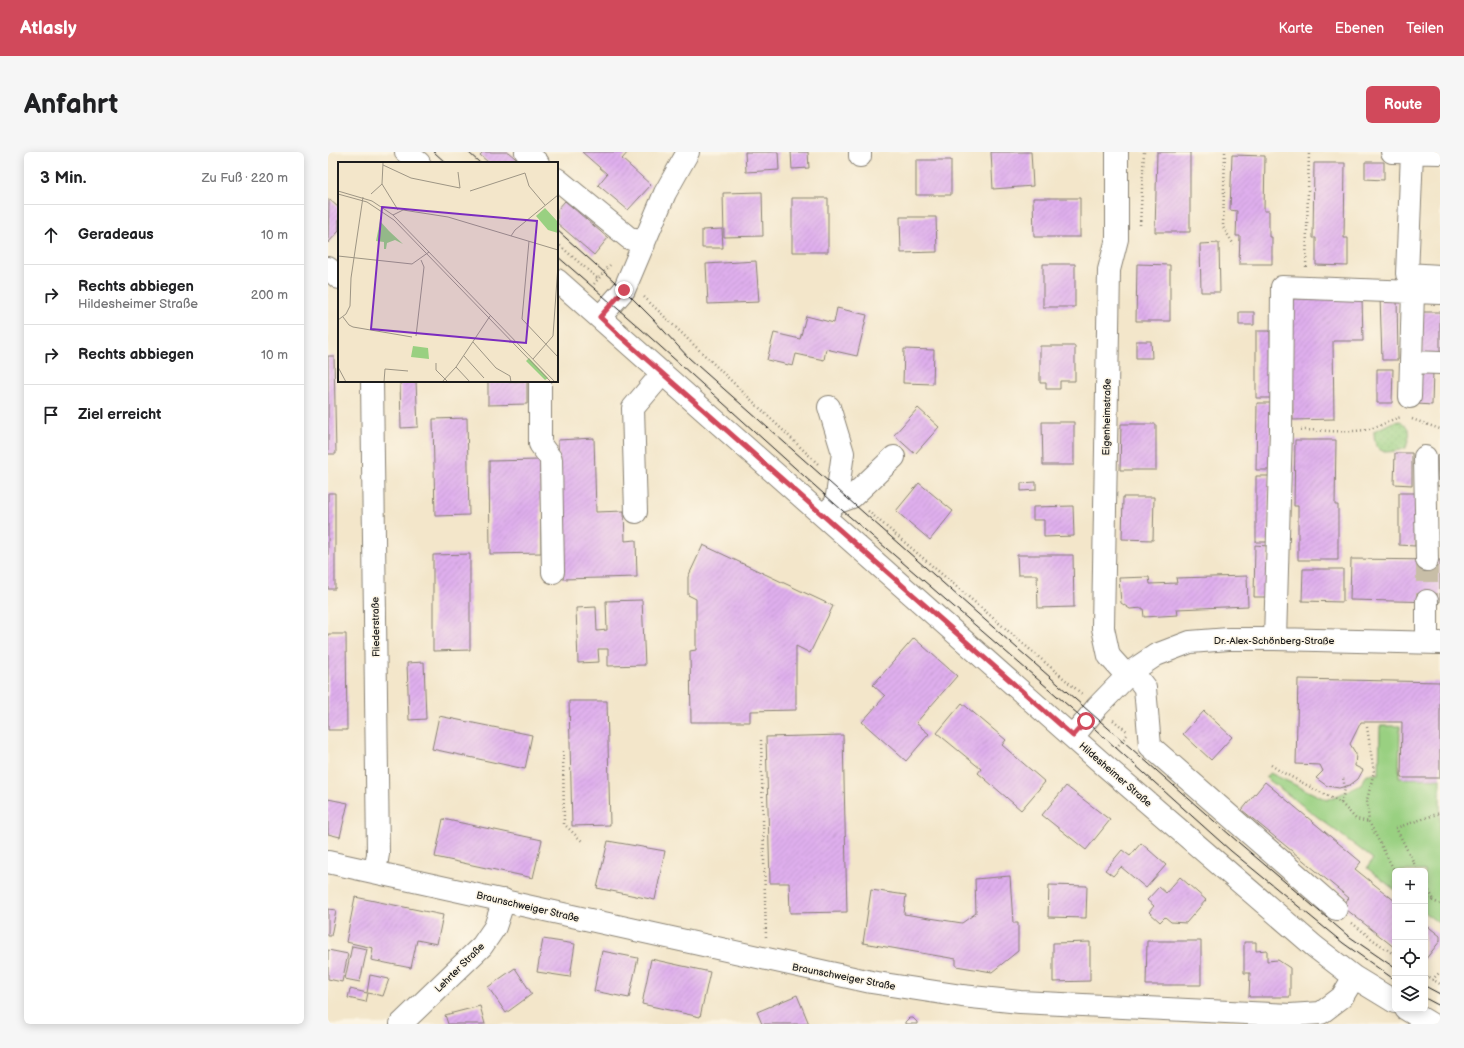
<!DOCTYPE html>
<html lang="de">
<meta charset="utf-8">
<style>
body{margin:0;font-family:"Balsamiq Sans",sans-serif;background:#f6f6f6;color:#202124}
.controls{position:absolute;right:12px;bottom:12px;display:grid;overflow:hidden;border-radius:6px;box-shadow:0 2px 10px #0003}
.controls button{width:36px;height:36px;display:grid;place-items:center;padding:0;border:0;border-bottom:1px solid #e0e0e0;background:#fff;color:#202124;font:20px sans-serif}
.stop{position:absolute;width:12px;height:12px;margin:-9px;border:3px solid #d1495b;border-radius:50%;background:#fff}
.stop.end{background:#d1495b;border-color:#fff;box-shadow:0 1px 4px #0008}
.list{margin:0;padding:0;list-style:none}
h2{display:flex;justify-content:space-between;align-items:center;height:52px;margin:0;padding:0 16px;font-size:17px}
h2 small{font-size:13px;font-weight:400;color:#757577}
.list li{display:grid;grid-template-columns:26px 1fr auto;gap:12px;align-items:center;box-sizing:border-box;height:60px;padding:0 16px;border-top:1px solid #e0e0e0}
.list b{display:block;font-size:15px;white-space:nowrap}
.list p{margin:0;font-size:13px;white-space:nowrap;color:#757577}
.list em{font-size:13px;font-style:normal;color:#757577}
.icon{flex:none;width:22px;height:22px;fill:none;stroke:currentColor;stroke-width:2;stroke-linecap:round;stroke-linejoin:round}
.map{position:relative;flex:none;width:1112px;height:872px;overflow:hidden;border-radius:6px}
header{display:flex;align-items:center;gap:24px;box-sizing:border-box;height:56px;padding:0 20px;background:#d1495b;color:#fff}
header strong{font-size:19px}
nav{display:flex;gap:22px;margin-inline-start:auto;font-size:14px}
.intro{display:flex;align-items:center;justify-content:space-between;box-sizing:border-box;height:96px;padding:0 24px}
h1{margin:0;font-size:28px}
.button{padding:10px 18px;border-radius:6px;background:#d1495b;color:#fff;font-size:14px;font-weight:700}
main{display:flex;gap:24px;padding:0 24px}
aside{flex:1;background:#fff;border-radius:6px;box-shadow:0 2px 10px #0003}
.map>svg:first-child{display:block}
.grass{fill:url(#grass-dots);stroke:#5a764e}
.garden{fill:#99d081;stroke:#5a764e}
.building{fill:url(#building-hatch)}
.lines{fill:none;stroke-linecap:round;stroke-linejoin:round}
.minor-tunnel{stroke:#c8bea7;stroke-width:22;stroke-dasharray:22 11;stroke-linecap:butt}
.minor-casing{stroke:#888173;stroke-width:24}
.path{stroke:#888173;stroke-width:2.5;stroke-dasharray:1 3;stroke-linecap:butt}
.minor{stroke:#fff;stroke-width:22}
.tram{stroke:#1c1c1c;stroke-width:1}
.route{stroke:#d1495b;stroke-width:5}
.labels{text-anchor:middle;stroke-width:3;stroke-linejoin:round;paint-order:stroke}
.street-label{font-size:10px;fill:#1c1c1c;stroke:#fcf5e5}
.inset-road{fill:none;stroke:#9d9584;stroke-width:1}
.view{fill:#7b2cbf;fill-opacity:0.15;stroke:#7b2cbf;stroke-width:2}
.inset-edge{fill:none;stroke:#1c1c1c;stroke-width:2}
</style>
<header>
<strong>Atlasly</strong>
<nav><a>Karte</a><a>Ebenen</a><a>Teilen</a></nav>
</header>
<div class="intro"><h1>Anfahrt</h1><a class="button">Route</a></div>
<main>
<aside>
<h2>3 Min.<small>Zu Fuß · 220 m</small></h2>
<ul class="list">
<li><svg class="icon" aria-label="ahead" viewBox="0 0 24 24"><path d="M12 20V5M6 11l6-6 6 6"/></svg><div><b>Geradeaus</b></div><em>10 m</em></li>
<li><svg class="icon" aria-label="right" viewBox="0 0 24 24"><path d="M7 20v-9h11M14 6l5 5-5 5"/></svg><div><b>Rechts abbiegen</b><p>Hildesheimer Straße</p></div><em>200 m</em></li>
<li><svg class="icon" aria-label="right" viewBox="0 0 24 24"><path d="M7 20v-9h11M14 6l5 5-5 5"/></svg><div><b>Rechts abbiegen</b></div><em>10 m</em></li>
<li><svg class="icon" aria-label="arrive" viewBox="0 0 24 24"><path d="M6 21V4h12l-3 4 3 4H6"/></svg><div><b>Ziel erreicht</b></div></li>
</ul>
</aside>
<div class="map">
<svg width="1112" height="872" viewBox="0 0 1112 872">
<defs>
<pattern id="grass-dots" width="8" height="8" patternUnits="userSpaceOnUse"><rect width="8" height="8" fill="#99d081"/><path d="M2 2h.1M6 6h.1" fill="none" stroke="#83b26f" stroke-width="1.8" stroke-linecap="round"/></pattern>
<pattern id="building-hatch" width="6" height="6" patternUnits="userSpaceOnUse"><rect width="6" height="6" fill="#dfafed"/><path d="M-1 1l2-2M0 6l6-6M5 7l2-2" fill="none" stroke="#bf96cb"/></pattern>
</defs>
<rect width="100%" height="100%" fill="#fcf5e5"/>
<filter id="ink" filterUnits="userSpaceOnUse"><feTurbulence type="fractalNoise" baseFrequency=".025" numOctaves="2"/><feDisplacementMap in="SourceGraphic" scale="8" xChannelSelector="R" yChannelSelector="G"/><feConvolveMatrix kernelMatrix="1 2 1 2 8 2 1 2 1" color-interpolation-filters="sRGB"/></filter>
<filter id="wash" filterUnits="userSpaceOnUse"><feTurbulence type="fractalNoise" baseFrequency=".012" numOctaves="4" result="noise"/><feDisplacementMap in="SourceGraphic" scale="16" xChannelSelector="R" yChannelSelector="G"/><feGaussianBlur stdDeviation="0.9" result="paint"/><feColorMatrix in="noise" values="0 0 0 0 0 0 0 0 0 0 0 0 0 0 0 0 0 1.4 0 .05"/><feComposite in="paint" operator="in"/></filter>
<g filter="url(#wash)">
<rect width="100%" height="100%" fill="#f3e6ca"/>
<path class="grass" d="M1072,269C1085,278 1082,282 1078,296C1059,302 1046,304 1046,279L1065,270Z"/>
<path class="garden" d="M1052,574H1072L1071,626L1112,627V772L1097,761V719H1067V738L1039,716L1045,707L937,625L942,621L999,648L1033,633L1039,622H1051Z"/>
<g id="blocks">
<path class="building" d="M155,0H180L193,11H161L152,3Z
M254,0H300L294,7L323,33L300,58L270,33L279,22Z
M417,0H450L451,18L418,20Z
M463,0H480L481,16L464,17Z
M663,0H703L705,34L665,37Z
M829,0H862V80H827Z
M904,3L937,4L936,59H941V85H944V112H911L912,84H908L909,59L902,58Z
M588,8H623V43H588Z
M1037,10H1056V28L1037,27Z
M986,11H1017L1016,86H1020V114L988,113V86H985Z
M434,40L435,84L396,85L395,41Z
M464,46H500V100H464Z
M705,46H752V85H706Z
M1,47L11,56V79L0,91Z
M237,49L280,86L266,103L229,71V58Z
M572,65H608L609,100L573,101Z
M394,77L395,96H374V78Z
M891,91L892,140H873L872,92Z
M428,109L431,150L380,152L378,112Z
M715,112H747V155H715Z
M809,112L842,113V169H808Z
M1052,144H1069L1070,208H1054Z
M1034,146L1035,189H1005L1006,267L965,268L963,147Z
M509,156L539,163L529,204L498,197L496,208L468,202L465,214L439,208L446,181L472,187L478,164L506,171Z
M911,160H926V173H911Z
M1094,160H1112V205H1094Z
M928,179H942L943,246H928Z
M808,189H823L824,206H808Z
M712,194H747V229H732V237H718V231H712Z
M576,197L606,198L605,232L575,231Z
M0,204H6L8,302H0Z
M1049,217H1065L1064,251H1049Z
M1091,219H1105L1104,253L1090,252Z
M72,229H88L90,275L73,276Z
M160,229H199V252L160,253Z
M929,251H943L942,318H928Z
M590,256L611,275L587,302L566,283Z
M139,266L141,363L107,364L105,267Z
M714,270H746V313H715Z
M793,272H828V318H792Z
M266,286L268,360L296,359L297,389L308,388L309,425L235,427L230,288Z
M967,288H1008L1007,353H1010V408H970V354H966Z
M1067,301H1084V333L1066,332Z
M1110,303H1112V334H1109Z
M212,308L213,401L162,402L161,309Z
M928,324H941L940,390H928Z
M708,330V338L693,339V331Z
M591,331L625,359L602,388L568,359Z
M0,341H7V437H0Z
M1071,341H1088L1087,394L1071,393Z
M795,345H826L825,388L794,387Z
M745,354L746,384L716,385V368H705V355Z
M375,393L505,454L482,501L468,494V558L422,559V570H363L362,499L368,498V447L360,443V425Z
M927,393L940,394L939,445H926Z
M142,402V498L105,499V403Z
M689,403H745L746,455L710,456L709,423H690Z
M1023,407L1112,408V450L1022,448Z
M975,417H1015V450L974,449Z
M919,424L920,454L849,457L850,463L816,465L815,456L802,457L793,451L791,426L821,425L822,432L849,431L848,426Z
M314,448L317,513L280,514V497H270L271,510L250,511L248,456L268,455L269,479L279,478L278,449Z
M0,482H18L19,578H0Z
M586,486L629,524L588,571L601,582L578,609L534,570L557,544L545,533Z
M96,510L98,567L81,568L79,511Z
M970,527L1112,530V626H1073L1074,570H1033L1022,592L1028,602L1027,614L1035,618L1030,627L1022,633L1011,636L999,634L988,626L995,619L992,613L968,612Z
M241,549H279L282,673L244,674Z
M634,551L678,588L674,593L717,630L693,658L650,621L653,617L609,581Z
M876,559L904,585L883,608L855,582Z
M111,564L204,583L197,617L104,597Z
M515,583L519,760L462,761L461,731H442L438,585Z
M937,630L1033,710L1027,717L1067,749V796L1014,754L1021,746L914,658Z
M738,634L782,668L758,698L714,663Z
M0,647L20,651L12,685L0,682Z
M115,667L214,688L205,726L107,705Z
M280,689L337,699L327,748L269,736Z
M813,691L838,713L818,736L793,715L785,724L777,718L794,698L802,704Z
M682,724L685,771H690V799L664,820L628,814V807L535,791L543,738L578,743L576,762L634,771L648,761L647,727Z
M852,725L878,748L858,771L843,770L837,765L832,770L821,760L826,754L819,748L831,735L838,741Z
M721,733L759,734L758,766L720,765Z
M27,745L115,763L109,792L89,788L83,816L43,808L45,796L18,790Z
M0,757L8,758L3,784H0Z
M1097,772L1112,784V789L1097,808Z
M215,787L247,792L242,825L209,820Z
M819,789H873V833H818Z
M762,790V829L725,830V791Z
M916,790H928V799L939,798V809L950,808L962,816V845H921L922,821H916Z
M24,794L39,797L32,830L17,827Z
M0,798L20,802L14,830L0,827Z
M274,799L310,806L301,846L266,839Z
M323,807L382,820L372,865L314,852Z
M187,816L204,842L178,861L160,835Z
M42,823L61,827L55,844L40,841L38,850L20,846L22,837L39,841Z
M469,843L481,872H434L429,860Z
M152,854L157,872H120L117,863Z
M581,866H585L589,870V872H577V870Z"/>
</g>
</g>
<g filter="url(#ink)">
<use href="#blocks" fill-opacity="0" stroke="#888173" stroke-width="1"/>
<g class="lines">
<path class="minor-tunnel" d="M1099,408V449"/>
<defs>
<path id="minor" d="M78,0L91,11
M198,0L210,11
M532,0V4
M789,0V87L781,118L775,476L781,504L799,524
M1064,0L1112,1
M1084,1L1079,122L1112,124
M229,27L301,86L316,92
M0,116L11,126
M229,128L775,612L987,795L1026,825L1067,850
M272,165L296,138L337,41L360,0
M1083,210L1112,211
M44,229L50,702L47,720
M212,229V292L223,307L225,420
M1082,245L1085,140
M501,255L515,301L508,351
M1097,305L1099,408
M308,360L305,256L334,222
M499,360L508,351L524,345L566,305
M1099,449V490
M947,487L953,278L954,135L1112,141
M804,519L817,536L822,594L1008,757
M745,585L769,555L804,519L828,503L862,490L901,487H947L1112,491
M0,710L543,830L634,844L692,850L962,863L993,861L1014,845L1026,825
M1078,857L1103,872
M73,872L154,794L167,775L176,748"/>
</defs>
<use href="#minor" class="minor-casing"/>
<path class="path" d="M897,0L895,75L906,93
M812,73L816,0
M229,91L270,127
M978,115L981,0
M266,132L282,113
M316,145L491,313
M1084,267L1112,277
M973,278C994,278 1026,282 1045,276C1056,273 1062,267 1074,265
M540,359L754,542
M785,568L800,580
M1039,575L1046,620L1039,648L1041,670L1067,720
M433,588L438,785
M788,596L799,583
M235,599L236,672L255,690
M943,613L952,619L1013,651L1028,667L1041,670
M1013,651L1017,637L1015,625
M1090,719L1068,676L1112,661
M1097,732L1106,748
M1097,745L1112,752
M1024,771L1044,787L1067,803
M1097,823L1112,832
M1104,828L1112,820"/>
<use href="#minor" class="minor"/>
<path class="tram" d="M106,0L118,11
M140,0L152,11
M229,78L296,138L324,166L361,206L641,454L910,690L1019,783L1067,816
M229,104L313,177L507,352L758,569L903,699L1015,791L1067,828
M1097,834L1112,842
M1097,846L1112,854"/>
</g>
</g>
<g class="lines" filter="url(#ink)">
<path class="route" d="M296,138L272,165L292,184L745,584L758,569"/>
</g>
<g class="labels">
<g class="street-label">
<text transform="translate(778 265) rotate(-89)" y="4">Eigenheimstraße</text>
<text transform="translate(47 475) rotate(-91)" y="4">Fliederstraße</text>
<text x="946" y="492">Dr.-Alex-Schönberg-Straße</text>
<text transform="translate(788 622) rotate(41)" y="4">Hildesheimer Straße</text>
<text transform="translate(200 754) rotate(13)" y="4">Braunschweiger Straße</text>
<text transform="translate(131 815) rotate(-45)" y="4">Lehrter Straße</text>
<text transform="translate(516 824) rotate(11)" y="4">Braunschweiger Straße</text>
</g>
</g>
<g transform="translate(10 10)">
<rect width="220" height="220" fill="#f3e6ca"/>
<path d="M207,46L220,60V71L210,68L198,54ZM75,184L90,186L91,197L73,195ZM191,196L210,216L207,218L188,199Z" fill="#99d081"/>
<path d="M42,59L51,69L65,82L57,78L49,81L48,87H46V80L38,79Z" fill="#99d081"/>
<path class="inset-road" d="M45,1L44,22L60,48M45,3L73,16L122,26L120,10M0,29L34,39L55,53L217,220M132,29L187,11L191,24L207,43M0,32L29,40L56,58L213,220M33,32L44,22M55,53L65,48L110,55L220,88M173,74L177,68L220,33M191,79L184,157L220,195M0,94L74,102L91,90M5,155L11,163L15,165L74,175M0,158L8,152L12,144L13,116L25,35M78,174L86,105L83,98M135,180L158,206L172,214L173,220M126,194L146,216M195,197L215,174L220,103M98,201V208L110,220M0,205L8,220M118,205L132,220M46,220L47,207L70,209M104,220L118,205L152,154"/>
<path class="view" d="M44,45L199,59L188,181L33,167Z"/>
<rect width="220" height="220" class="inset-edge"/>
</g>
</svg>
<div class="controls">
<button>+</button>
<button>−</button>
<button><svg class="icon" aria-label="locate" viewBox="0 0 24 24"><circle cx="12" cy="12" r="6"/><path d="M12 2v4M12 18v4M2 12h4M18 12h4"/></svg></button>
<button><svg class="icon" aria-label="layers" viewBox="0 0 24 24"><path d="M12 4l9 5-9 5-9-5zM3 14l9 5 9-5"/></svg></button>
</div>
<div class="stop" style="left:758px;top:569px"></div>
<div class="stop end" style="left:296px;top:138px"></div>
</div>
</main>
